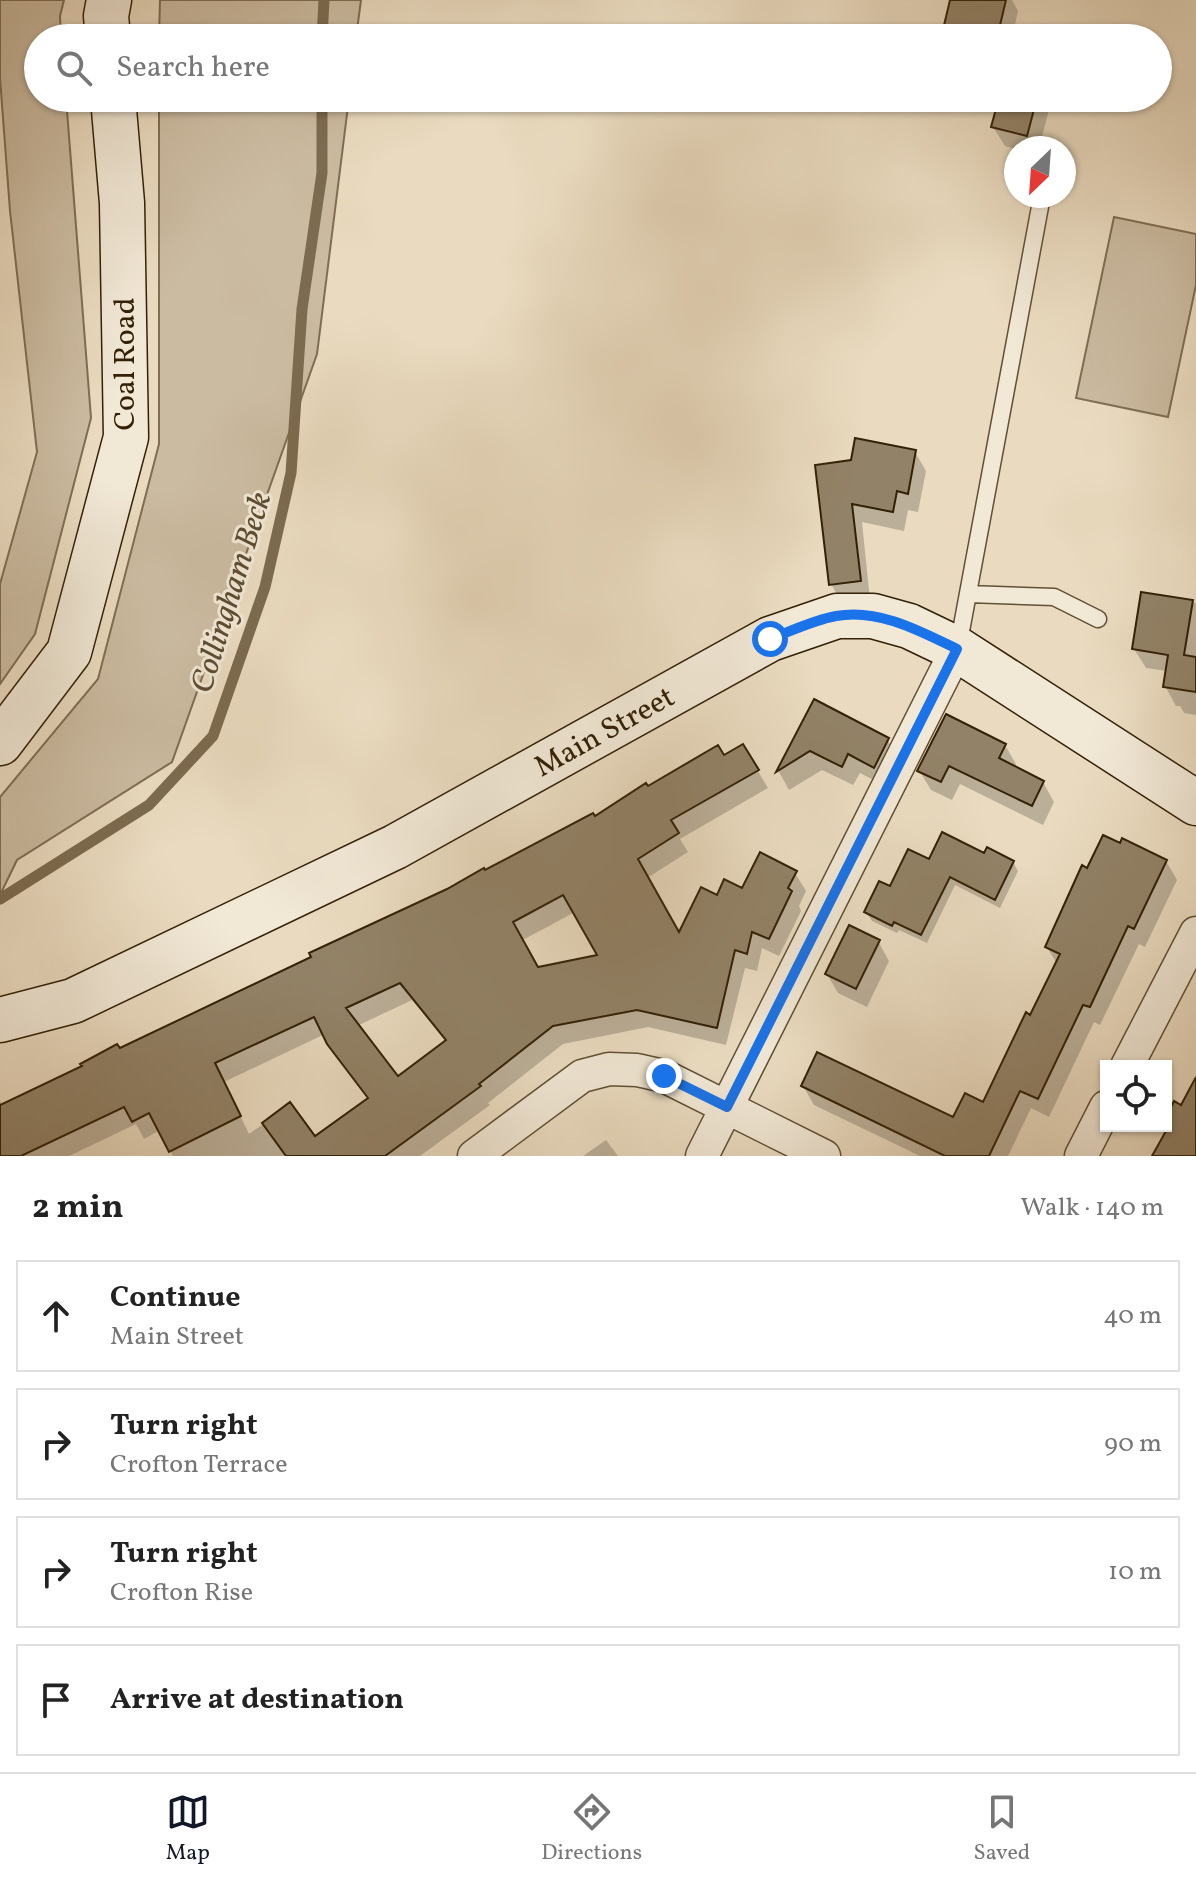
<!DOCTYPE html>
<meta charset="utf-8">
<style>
body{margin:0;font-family:Vollkorn,serif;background:#f6f6f6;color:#222}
.controls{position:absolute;right:24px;bottom:24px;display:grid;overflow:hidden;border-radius:0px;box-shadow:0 2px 6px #0004}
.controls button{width:72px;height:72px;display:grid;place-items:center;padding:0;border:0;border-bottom:2px solid #e0e0e0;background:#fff;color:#222;font:40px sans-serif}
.compass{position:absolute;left:1004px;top:136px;width:72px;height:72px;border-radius:50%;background:#fff;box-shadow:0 2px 6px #0004;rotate:205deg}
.stop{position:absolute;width:24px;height:24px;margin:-18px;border:6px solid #1a73e8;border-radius:50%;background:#fff}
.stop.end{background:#1a73e8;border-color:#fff;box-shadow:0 2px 8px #0008}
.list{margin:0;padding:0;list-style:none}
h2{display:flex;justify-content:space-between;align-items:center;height:104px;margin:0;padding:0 32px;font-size:34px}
h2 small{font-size:26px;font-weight:400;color:#767676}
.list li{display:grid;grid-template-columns:52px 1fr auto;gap:24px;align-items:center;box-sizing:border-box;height:112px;margin:0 16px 16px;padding:0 16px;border:2px solid #e0e0e0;border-radius:0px}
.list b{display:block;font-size:30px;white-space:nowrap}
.list p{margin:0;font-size:26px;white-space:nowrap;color:#767676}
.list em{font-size:26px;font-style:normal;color:#767676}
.icon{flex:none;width:44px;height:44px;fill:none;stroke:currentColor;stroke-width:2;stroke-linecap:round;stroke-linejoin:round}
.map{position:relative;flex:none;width:1196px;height:1156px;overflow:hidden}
.search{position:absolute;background:#fff;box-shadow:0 2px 6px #0004;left:24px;right:24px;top:24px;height:88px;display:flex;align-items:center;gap:20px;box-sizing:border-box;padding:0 28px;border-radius:44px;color:#767676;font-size:30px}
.sheet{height:616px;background:#fff}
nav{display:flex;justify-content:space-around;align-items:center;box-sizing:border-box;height:112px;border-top:2px solid #e0e0e0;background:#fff;font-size:22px;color:#767676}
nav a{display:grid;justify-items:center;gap:4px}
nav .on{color:#111827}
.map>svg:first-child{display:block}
.green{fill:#cbbba1;stroke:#7f6e54;stroke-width:2}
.shadow{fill:#0003;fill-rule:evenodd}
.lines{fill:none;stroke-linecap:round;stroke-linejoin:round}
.stream{stroke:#7c6b50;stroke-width:11}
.building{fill:#928267;stroke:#332107;stroke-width:2;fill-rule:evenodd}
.lane-casing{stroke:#615035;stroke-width:19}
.street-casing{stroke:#615035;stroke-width:35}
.secondary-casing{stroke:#332107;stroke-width:47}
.lane{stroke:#f1e8d6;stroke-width:16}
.street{stroke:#f1e8d6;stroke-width:32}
.secondary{stroke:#f1e8d6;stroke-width:44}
.route{stroke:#1a73e8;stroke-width:10}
.labels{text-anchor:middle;stroke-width:6;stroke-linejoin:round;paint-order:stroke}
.street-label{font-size:30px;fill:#332107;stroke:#f1e8d6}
.water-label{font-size:32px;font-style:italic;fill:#5d4c32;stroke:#f1e8d6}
</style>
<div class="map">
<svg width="1196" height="1156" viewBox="0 0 1196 1156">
<rect width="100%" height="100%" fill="#eadbc0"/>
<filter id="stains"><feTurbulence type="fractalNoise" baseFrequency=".0025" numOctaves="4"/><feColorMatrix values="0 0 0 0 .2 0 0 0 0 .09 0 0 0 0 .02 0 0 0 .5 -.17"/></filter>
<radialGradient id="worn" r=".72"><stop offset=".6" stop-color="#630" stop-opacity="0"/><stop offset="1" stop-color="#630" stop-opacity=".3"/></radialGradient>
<path class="green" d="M0,0H64L60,16L61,38H38V98H66L91,418L35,634L0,684V584L37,452L10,211L0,78Z
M160,0H361L356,38H159Z
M159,98H349L317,354L172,762L17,860L0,895V797L98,679L159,444Z
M1114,217L1196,234V285L1168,417L1076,398Z"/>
<path class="shadow" d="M953,0H1012L1018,11L1012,38H943Z
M944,98H1052L1039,148L1016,149L1005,146L993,127L997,112Z
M915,452L926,471L918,512L908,510L904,531L862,522L870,600L842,603L831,584L852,462Z
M1143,595L1196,603V715L1184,713L1180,706H1176L1165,686L1167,671L1146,668L1134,649Z
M815,702L887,739L898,759L885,786L860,773L853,785L822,770L789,790L779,772Z
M1005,745L1016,764L1014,768L1043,782L1054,802L1043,825L960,784L952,800L931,790L919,770Z
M743,746L768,788L680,839L688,852L647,878L679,936L718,898L795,873L806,891L799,906L801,911L779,956L762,948L757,971L745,968L726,1045L648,1027L563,1044L488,1103L490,1105L420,1156H173L160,1130L144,1139L136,1124L69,1156H0V1101L4,1106L484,873L648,789L723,758ZM575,912L600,957L537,969L521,941ZM412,1000L446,1042L397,1079L357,1026ZM325,1034L340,1062L369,1100L315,1139L290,1105L249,1134L224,1082Z
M985,856L1013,862L1018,871L1000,908L955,885L927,943L899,930L897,933L872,921L866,912L891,889L930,862Z
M1166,861L1177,880L1145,947L1139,944L1100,1025L1094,1022L1049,1117L1031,1108L1008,1156H920L814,1105L803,1086L954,1120L984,1104L1057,964L1047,947L1088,870Z
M878,941L889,961L867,1007L838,993L827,974Z
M606,1140L618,1156H583Z"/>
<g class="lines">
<path class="stream" d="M322,38L324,0
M0,899L149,805L213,736L265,587L291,473L302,309L322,173V98"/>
</g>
<path class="building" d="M950,0H1006L997,38H941Z
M999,98H1037L1027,136L991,127Z
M855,438L916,450L908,494L897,491L893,512L852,504L861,581L829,585L815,465L851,460Z
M1141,592L1193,600L1184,655L1196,657V692L1163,687L1168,655L1132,649Z
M814,699L889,738L874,768L848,754L842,767L810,751L776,772Z
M946,714L1006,744L999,758L1044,781L1032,806L949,766L941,782L917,771Z
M743,744L759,770L671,820L679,833L638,859L679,932L701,887L717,895L724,879L742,888L760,852L797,871L788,888L792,891L769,939L752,932L747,954L735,950L717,1028L637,1010L553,1026L479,1084L481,1086L385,1156H286L262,1123L290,1102L315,1136L368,1098L327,1044L314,1017L215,1063L241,1116L169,1152L149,1113L132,1122L124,1107L21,1156H0V1105L82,1066L80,1064L117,1044L120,1048L311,957L309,953L447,889L484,868L485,870L593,813L595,816L646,783L648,786L718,745L724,755ZM563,895L597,955L538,967L513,922ZM400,983L446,1040L398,1076L346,1008Z
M942,832L984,853L987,847L1014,861L995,900L950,877L921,935L894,922L892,926L864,912L879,881L890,886L908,849L929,859Z
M1103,835L1120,843L1122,838L1167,860L1134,929L1128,926L1090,1007L1083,1005L1038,1099L1020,1091L989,1156H945L801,1086L817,1052L953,1117L965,1093L983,1102L1026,1012L1030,1015L1060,954L1045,947L1082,865L1087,868Z
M849,925L880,940L856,989L825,974Z
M1196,1077V1156H1152L1166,1131L1160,1128L1166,1126V1117L1174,1101L1181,1105Z"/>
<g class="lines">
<defs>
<path id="lane" d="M968,594L1054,597L1098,619
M958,647L1042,196"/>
<path id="street" d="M1127,1066L1196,933
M474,1156L582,1076L609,1069L637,1070L664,1076L824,1156
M702,1156L957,649
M1081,1156L1106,1107"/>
<path id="secondary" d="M108,38L106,16L109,0
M0,743L69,652L126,437L122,203L113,98
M0,1020L73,1001L395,847L770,639L837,616H873L909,626L957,649L1196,803"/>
</defs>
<use href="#lane" class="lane-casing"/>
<use href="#street" class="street-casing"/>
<use href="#secondary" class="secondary-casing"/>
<use href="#lane" class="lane"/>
<use href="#street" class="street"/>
<use href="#secondary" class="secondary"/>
</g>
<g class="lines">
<path class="route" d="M664,1076L727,1107L957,649C920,631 878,608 836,616C814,620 791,631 770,639"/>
</g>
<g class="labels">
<g class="street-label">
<text transform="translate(124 364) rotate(-90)" y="10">Coal Road</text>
<text transform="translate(604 731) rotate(-29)" y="10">Main Street</text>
</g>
<g class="water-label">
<text transform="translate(230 592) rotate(-73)" y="11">Collingham Beck</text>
</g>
</g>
<rect width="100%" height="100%" filter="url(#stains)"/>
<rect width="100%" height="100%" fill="url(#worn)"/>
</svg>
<div class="controls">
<button><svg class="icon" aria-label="locate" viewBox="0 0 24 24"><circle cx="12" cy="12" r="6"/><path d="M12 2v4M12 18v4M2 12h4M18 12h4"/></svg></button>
</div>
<svg class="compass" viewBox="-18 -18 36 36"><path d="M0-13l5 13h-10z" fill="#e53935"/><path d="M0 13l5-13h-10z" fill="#767676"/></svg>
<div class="stop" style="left:770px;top:639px"></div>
<div class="stop end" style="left:664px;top:1076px"></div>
<div class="search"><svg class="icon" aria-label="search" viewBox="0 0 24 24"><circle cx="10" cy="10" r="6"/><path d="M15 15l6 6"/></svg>Search here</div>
</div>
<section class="sheet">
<h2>2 min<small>Walk · 140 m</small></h2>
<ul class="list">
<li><svg class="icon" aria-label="ahead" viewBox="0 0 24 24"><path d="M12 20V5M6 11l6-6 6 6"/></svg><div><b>Continue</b><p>Main Street</p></div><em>40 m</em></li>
<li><svg class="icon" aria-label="right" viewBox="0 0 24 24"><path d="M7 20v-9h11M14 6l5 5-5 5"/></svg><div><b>Turn right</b><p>Crofton Terrace</p></div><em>90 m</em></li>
<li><svg class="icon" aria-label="right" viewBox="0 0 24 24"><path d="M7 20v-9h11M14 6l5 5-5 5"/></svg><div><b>Turn right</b><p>Crofton Rise</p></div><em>10 m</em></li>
<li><svg class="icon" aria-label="arrive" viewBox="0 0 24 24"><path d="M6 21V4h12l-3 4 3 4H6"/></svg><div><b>Arrive at destination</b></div></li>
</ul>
</section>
<nav>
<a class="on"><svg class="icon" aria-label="map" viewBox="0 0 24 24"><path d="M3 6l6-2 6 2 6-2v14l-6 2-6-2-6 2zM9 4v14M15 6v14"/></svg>Map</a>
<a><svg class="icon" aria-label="directions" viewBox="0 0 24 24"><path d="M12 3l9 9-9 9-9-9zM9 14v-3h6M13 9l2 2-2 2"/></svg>Directions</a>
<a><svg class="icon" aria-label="saved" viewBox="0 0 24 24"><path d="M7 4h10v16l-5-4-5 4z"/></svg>Saved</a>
</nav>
